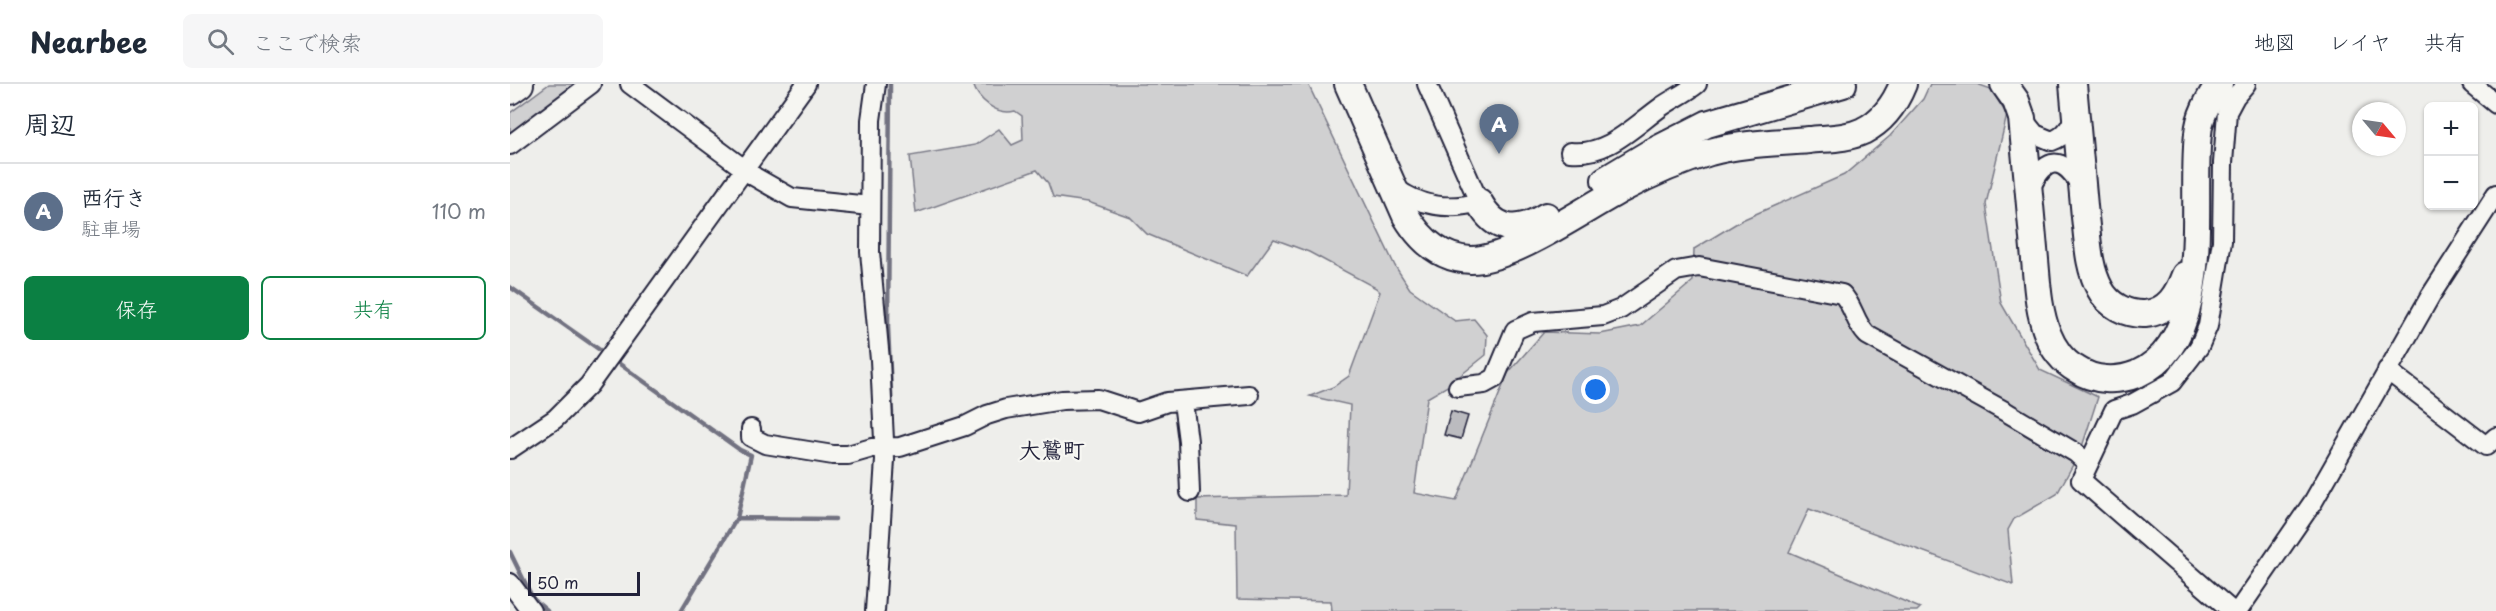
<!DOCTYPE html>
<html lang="ja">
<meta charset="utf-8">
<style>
body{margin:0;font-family:"Playpen Sans","Klee One",sans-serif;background:#f6f6f7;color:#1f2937}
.controls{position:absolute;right:18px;top:18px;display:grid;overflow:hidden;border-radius:9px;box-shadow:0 2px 4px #0004}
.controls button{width:54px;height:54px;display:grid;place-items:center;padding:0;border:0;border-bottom:2px solid #e0e1e3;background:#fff;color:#1f2937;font:30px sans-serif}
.compass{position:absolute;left:1842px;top:18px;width:54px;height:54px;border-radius:50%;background:#fff;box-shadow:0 2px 4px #0004;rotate:119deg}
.scale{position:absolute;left:18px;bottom:15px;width:112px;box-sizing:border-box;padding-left:6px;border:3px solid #22223b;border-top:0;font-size:16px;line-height:21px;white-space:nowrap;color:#22223b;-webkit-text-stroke:4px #f6f6f2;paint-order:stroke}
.you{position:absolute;left:1086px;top:306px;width:21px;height:21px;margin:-15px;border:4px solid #fff;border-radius:50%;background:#1a73e8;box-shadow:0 0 0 9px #1a73e833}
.badge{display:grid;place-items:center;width:39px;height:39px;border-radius:50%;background:#0b8043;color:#fff;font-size:20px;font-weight:700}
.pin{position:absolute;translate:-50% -50px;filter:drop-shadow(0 2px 3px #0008)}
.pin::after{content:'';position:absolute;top:32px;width:21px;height:18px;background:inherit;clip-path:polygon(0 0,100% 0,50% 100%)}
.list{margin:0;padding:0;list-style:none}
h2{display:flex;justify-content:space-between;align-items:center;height:78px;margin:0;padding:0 24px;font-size:26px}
h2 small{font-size:20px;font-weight:400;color:#747a83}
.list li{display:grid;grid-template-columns:39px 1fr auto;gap:18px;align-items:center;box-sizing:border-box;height:96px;padding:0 24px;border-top:2px solid #e0e1e3}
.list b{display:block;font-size:22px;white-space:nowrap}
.list p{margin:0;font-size:20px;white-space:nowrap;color:#747a83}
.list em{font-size:20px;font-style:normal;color:#747a83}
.actions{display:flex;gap:12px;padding:18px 24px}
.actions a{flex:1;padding:14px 0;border:2px solid #0b8043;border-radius:9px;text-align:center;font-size:21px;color:#0b8043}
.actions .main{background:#0b8043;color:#fff}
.icon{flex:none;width:33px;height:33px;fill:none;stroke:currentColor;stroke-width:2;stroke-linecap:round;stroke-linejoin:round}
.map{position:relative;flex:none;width:1986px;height:527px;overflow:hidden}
header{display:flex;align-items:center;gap:36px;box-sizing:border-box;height:84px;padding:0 30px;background:#fff;border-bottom:2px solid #e0e1e3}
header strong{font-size:28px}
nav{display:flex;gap:33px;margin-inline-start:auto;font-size:21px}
.search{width:420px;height:54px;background:#f6f6f7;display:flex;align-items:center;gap:15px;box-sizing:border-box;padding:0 21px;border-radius:9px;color:#747a83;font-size:22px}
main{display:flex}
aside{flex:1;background:#fff}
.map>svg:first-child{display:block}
.green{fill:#d0d0d1;stroke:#797986;stroke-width:1.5}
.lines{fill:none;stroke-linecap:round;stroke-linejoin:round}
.stream{stroke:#727281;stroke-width:4.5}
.building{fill:#bbbbbf;stroke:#22223b;stroke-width:1.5}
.minor-casing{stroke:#22223b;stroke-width:22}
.highway-casing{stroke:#22223b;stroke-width:30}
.minor{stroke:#f6f6f2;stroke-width:18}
.highway{stroke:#f6f6f2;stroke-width:26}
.labels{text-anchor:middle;stroke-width:4.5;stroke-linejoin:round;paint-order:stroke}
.quarter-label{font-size:22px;font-weight:bold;fill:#22223b;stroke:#f6f6f2}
</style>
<header>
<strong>Nearbee</strong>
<div class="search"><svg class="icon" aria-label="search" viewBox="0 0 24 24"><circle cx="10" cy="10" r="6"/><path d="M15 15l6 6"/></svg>ここで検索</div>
<nav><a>地図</a><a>レイヤ</a><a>共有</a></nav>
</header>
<main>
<aside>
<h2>周辺<small></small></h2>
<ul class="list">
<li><span class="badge" style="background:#5c6f8a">A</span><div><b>西行き</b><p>駐車場</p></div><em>110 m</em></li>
</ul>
<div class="actions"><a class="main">保存</a><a>共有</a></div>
</aside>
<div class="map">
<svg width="1986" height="527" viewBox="0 0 1986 527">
<rect width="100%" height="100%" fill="#eeeeeb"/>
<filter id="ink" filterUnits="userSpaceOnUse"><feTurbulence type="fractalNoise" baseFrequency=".0167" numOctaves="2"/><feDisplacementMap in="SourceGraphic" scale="12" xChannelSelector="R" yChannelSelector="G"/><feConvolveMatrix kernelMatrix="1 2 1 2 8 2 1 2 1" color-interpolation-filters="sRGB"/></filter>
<g filter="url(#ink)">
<path class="green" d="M39,0H69L0,52V29Z
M463,0H798L885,182L900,205L945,237L964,235L977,251L976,271L936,303L917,314L904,409L946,417L998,289L1034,248L1090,250L1130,242L1183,197L1184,165L1232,136L1334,91L1380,52L1413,15L1420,0H1467L1481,5L1497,31L1476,120L1491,219L1530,286L1588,313L1571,366L1547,410L1504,435L1498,446L1503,501L1299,425L1279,468L1410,524L1407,527H822L821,517L727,515L726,440L687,436V415L836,411L840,321L800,312L823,303L839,292L870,208L866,204L799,168L764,155L737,192L637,150L620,133L578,118L543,113L538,99L527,86L406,129L400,72L465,61L489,45L502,61L513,56L512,32L505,27C487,32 468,16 463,0Z"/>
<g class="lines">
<path class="stream" d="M380,0L378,243L382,330
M0,203L97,271
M104,276L230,366L241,371L227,434
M0,468L23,515L37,527
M171,527L227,434L325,435"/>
</g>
<path class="building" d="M941,327L958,332L951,355L934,351Z"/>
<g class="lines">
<defs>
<path id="minor" d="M120,0L245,93L282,114L360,122
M1962,0L1986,20
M1512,34L1525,50L1542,57C1556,52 1560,43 1566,30
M0,61L81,0
M1060,68C1097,72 1123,43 1151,23C1162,15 1176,9 1187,0
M884,103C909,122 939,127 969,118L917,0
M1519,107C1535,72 1552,70 1572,104
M1877,286L1976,362L1986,353
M948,303L974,300L985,294L1005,246L1023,238L1093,232L1111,225L1166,187L1189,183L1332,210C1344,222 1344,238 1357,251L1498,329L1566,369L1578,380
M673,318L678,357L680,408
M241,345V353L255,360L323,371H338L362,364L390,363L455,342L477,331L496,325L552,316L588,315L628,328L657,318L739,311
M0,365L45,335L79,301L296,0
M0,499L21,527
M365,527L375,376L370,276L360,168L361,36L366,0
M1722,527L1571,396L1604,326L1622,320L1662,298L1689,263L1698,242L1712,157L1713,79L1717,28L1725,13L1736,0
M1728,527L1803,418L1921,211L1986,110"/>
<path id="highway" d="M838,0L896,132C911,157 931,175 961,176C1002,176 1074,125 1112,105C1140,90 1170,77 1200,68C1233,59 1266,59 1299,56C1317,54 1336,55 1353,47C1373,37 1385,20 1393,0
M1494,0L1506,17L1512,34C1516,77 1520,121 1524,165C1527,193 1527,224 1538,251C1543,264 1553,278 1566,285C1584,297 1607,298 1627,290C1706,255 1680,118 1688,50C1689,32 1699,15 1709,0
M1563,0C1567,44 1571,89 1575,133C1578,157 1578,183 1590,205C1598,221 1617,231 1635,230C1658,228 1668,210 1675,191
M0,7L10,0
M1095,96L1140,69L1197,40L1333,0
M969,118C986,149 1008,149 1036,132"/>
</defs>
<use href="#minor" class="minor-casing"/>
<use href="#highway" class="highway-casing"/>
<use href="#minor" class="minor"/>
<use href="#highway" class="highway"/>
</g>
</g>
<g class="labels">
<g class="quarter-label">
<text x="542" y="374">大鷲町</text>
</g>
</g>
</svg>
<div class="controls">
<button>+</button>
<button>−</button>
</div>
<svg class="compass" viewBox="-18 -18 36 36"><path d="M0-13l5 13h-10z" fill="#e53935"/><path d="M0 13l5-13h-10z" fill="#747a83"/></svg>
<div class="scale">50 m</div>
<div class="you"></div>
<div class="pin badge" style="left:989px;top:70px;background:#5c6f8a">A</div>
</div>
</main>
